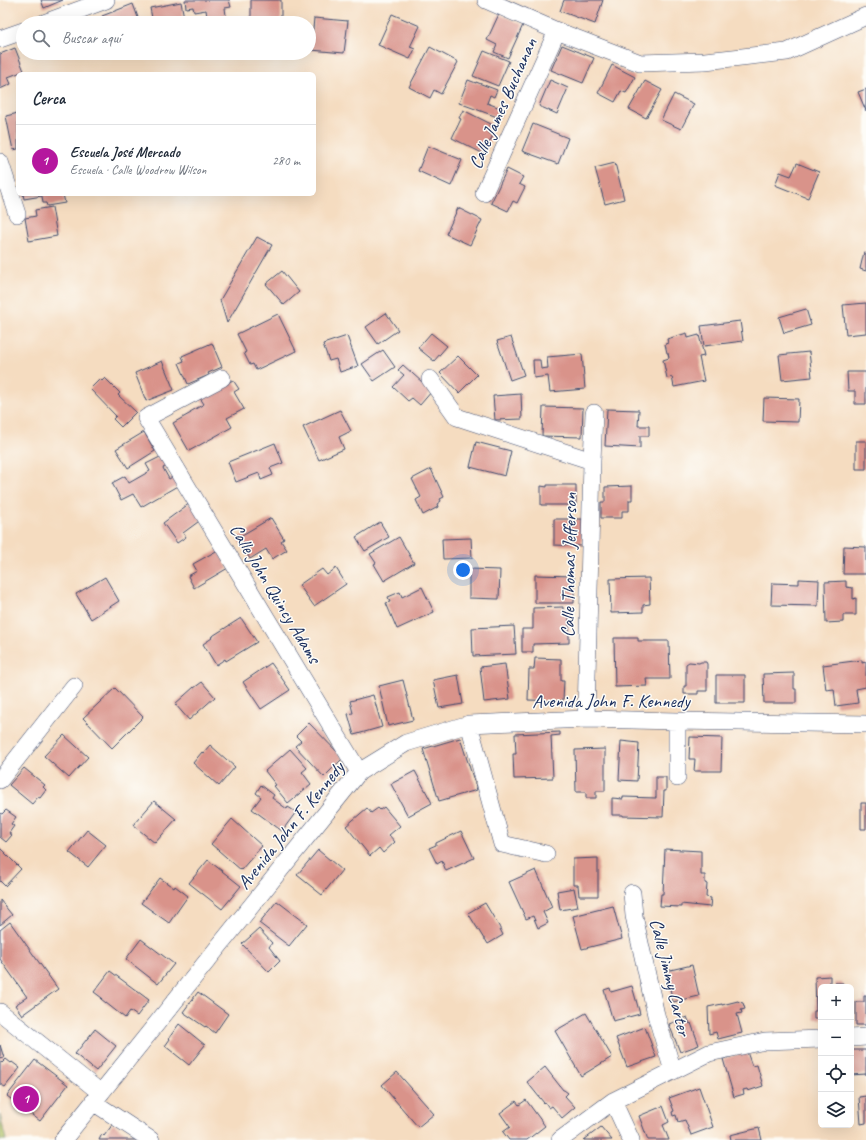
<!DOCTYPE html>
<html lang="es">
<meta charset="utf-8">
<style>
body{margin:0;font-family:Caveat,sans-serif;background:#f2f2f3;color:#1f2937}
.controls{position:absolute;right:12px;bottom:12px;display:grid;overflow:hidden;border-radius:6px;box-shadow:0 4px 16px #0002}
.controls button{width:36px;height:36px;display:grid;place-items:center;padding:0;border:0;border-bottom:1px solid #e0e1e3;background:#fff;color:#1f2937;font:20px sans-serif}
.you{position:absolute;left:463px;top:570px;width:14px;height:14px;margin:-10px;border:3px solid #fff;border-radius:50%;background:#1a73e8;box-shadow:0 0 0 6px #1a73e833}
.badge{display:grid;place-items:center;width:26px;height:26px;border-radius:50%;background:#b5179e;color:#fff;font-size:13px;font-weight:700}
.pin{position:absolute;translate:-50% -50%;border:2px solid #fff;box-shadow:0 1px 4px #0006}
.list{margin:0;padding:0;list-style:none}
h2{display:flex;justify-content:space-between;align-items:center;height:52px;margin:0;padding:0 16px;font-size:17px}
h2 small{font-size:13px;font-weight:400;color:#747a83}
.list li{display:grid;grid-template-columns:26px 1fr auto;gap:12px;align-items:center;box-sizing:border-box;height:72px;padding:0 16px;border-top:1px solid #e0e1e3}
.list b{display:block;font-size:15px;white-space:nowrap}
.list p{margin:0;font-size:13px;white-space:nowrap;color:#747a83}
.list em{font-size:13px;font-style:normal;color:#747a83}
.icon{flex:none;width:22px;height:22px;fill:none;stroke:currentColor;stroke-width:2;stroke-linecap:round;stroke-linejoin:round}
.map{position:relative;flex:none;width:866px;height:1140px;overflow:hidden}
.search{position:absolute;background:#fff;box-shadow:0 4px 16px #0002;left:16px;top:16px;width:300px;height:44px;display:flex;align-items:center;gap:10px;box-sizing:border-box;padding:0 14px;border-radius:22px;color:#747a83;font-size:15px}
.panel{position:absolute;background:#fff;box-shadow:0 4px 16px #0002;left:16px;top:72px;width:300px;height:124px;border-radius:6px}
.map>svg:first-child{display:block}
.green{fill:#b6c76a;stroke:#687b64}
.building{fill:#d9938a}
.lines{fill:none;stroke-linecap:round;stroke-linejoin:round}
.street-casing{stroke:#3c496d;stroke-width:18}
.street{stroke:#fff;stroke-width:17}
.labels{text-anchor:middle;stroke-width:3;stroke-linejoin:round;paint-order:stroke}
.street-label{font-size:19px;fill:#1b2f5e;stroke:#fdfcf7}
</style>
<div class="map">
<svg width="866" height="1140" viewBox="0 0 866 1140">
<rect width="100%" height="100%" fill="#fdfcf7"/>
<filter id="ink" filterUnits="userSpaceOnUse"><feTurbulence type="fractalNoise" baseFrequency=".025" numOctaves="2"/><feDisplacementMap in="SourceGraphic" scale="8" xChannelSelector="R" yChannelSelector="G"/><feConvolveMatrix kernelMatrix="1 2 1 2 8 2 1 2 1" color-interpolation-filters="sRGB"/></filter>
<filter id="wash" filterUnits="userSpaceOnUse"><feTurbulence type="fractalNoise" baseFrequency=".012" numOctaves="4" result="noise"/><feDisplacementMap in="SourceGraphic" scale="16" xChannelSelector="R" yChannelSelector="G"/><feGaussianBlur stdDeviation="0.9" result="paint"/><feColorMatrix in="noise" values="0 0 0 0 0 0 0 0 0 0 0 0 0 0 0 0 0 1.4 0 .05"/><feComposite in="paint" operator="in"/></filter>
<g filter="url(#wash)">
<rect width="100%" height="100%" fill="#f5dcc0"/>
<path class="green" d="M0,1115L6,1140H0Z"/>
<g id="blocks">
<path class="building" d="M41,0H63L44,8Z
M185,0H229L231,7L225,8L227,23H208L206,10L194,12L193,7L186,8Z
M251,0H281V23H251Z
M564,0H603L595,24L560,11Z
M181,2L185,23H153L150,8Z
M133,4L140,23H105L102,16Z
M392,14L420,26L410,47L415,49L410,59L378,45Z
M499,14L523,25L508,58L494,52L497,45L487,40Z
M314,18L348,21L344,53L311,50Z
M562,45L594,58L583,83L551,70Z
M430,47L458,62L441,94L434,90L430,98L409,87Z
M15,48L24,71L8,77L11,84L0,89V54Z
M484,51L509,61L498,86L473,76Z
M612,65L635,77L626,93L621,91L615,102L598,93Z
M468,80L476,83V82L497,90L494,97L490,95L487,103L503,109L500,118L459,103Z
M550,80L568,88L557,114L539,106Z
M645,81L662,90L646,118L629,109Z
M866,89V111L858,92Z
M674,94L694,104L681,129L661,120Z
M463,110L491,124L487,132L493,135L484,154L452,138L461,119L459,118Z
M18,113V149L13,150L6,116Z
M533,124L568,138L558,164L522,151Z
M428,146L462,160L451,186L418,171Z
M615,163L624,199L605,204L595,168Z
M797,163L819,172L808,198L775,185L780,172L791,176Z
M507,169L523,177L519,184L525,187L517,203L513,201L508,211L491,203Z
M23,194H63L65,203L47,206L46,203H43L42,196L24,199Z
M52,207L57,236L29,241L25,218L36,216L35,210Z
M458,208L482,220L470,245L446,234Z
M257,237L272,245L227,323L220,300Z
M864,252L866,253V271L860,269Z
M282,271L299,292L284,305L266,284Z
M866,303V333L846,335L843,305Z
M806,309L811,325L784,333L779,317Z
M386,313L398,330L378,344L366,327Z
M278,314L296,351L256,370L253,364L250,365L244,353L246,352L237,334Z
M740,321L743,341L704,346L701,326Z
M431,333L447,346L434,361L418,348Z
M687,333L688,338L699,335L704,356L699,357L704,381L674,387L672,377L667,378L663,360L669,358L668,353H667L665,344L668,343L667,339Z
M347,336L358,366L340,372L336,359L329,361L323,344Z
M511,337L524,375L510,380L497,341Z
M212,343L222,367L208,373L209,375L188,384L179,363L184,361L182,356Z
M383,350L395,367L374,381L362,364Z
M809,352L812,377L782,380L779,355Z
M582,354L585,389L550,392L548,376L534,378L533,360H540L541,369L548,368L547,357Z
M458,356L477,375L459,393L440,373Z
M162,361L174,390L146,401L135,373Z
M403,365L432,391L420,405L412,398L408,401L393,387L404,375L398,370Z
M847,372H866V404H855V391H848Z
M105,378L120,393L118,395L136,412L121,427L113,419L116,416L90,389L100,379L102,381Z
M233,380L239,389L234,392L244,409L227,418L232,427L189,451L173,423L191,413L190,412L204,404L200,398Z
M521,394L522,419L495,420L493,396Z
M764,398L799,399L798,422L763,421Z
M543,407L583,408L582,437L542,436Z
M607,409L639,410L638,426H649V436H640V448L605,446Z
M340,410L351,431L339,437L344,449L319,460L303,427Z
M144,432L155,451L128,468L116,449Z
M856,441H866V469H856Z
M476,442L511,451L505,476L470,467Z
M275,443L283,463L270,468L273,475L261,480L259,473L236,482L228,462Z
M162,456L167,466L163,468L169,479L174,476L179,485L141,507L133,494L121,500L112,483L125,476L129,483L150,471L146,464Z
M431,469L444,497L440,499L441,501L437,504L438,507L423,515L416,500L421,497L412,479Z
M547,485H576V505H541V486L547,487Z
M632,486V500H629V511H622V518H601V502H605V487Z
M190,503L202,519L183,533L186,537L177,543L163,523Z
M271,518L284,539L281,541L287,550L272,559L266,549L250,559L237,538Z
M554,519H582V546L554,545Z
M380,522L389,537L365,551L356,537Z
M399,537L414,563L384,581L374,564L376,563L370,554Z
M471,538L472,558L443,559L442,539Z
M844,546L866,547V574H843Z
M218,550L228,568L194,588L188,576L197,571L193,564Z
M336,568L346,584L314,606L299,585L322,569L327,575Z
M469,569L500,570L499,599L469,598Z
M535,575L574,576V603H535Z
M105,577L119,601L91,619L76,594Z
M649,578L650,604L643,605V612L611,613L610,579Z
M799,579L819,580L818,606L771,605L772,583L799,584Z
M846,581V587L853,588V599L856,598V615H843V622L826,623L825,582Z
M422,587L434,612L397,629L386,603L390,602L388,597L400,592L402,597Z
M563,607V614H569V643L533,644V652H522V629H533V608Z
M241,618L257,642L226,661L225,659L216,665L203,644L212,638L211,637Z
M514,626L516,654L473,656L472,628Z
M614,638H638V641H669L670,679H646L647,686L615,687Z
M535,658L561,659V681H564L563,701L528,700L529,669H534Z
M862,660V663L866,662V687L856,689L858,703L836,706L834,689L826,690L823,665Z
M689,662L699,663L701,662H706L707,664V691H698V694H684V686H686V664Z
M271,663L290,690L261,709L243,682Z
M505,664L510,699L484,702L480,667Z
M794,673V689H796V703H764L763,674Z
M458,675L463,704L439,708L433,680Z
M716,675H745V703H716Z
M403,680L413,720L388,726L379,686Z
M202,682L215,697L189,720L175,704L194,687V688Z
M115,688L143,717L112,748L83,718Z
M373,695L382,727L354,735L348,714L353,713L350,701Z
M309,723L343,758L324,777L295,746L301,741L296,736Z
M560,732V735L551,736L553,778L514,779L513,754H516L515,734Z
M64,735L88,757L69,778L44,756Z
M690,737L722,738L721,771H694L695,759H689Z
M460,738L477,790L439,801L423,749Z
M621,741L639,743L637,781L619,780Z
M210,745L235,767L219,786L193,763L202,752L203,753Z
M290,749L307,768L302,772L311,784L288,803L274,786L276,785L265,771Z
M605,749V791H596V798H586V792H576L575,750Z
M24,768L45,785L43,787L46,790L40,798L38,797L32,804L9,785Z
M415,771L432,803L408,816L391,784Z
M656,777H666V791H664L663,817L623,816V815H612V798L623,799V797L656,798Z
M261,785L274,795L272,798L287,809L288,807L296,812L282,831L252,809L261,797L256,793Z
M154,801L176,819L155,843L133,825Z
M861,803H866V829H861Z
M384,807L400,826L389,835L395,842L383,853L379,848L370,856L346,826L367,808L371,813L378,808L380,810Z
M6,810L16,817L11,824L14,826L9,833L12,835L6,842L0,837V813L2,814Z
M232,819L262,846L241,870L211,844Z
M87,830L106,845L88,867L69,852Z
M461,831L474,858L446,871L442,861L437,864L429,848L436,845V843Z
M0,848L21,869L5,886L0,881Z
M665,849L701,851V875H705V883L707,884L706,897L711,898L710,907L681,904V907L660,906L661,894H663Z
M318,850L342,870L322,895L297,875Z
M598,858V896H579L578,885H573V859Z
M208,860L241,886L222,909L189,883Z
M536,870L552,907L543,912L548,923L538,928L533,916L526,919L509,882Z
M160,878L174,888L175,886L188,896L169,923L141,903Z
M574,888L578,907L560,910L557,891Z
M0,900L12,915L0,925Z
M277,901L307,924L289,946L259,923Z
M485,903L500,928V929L503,935L488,944L485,939H484L468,913Z
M613,906L622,939L582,949L573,916Z
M10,922L58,989L22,1015L15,1005L27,997L0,959V930Z
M259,929L272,943L269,947L280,961L269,972L242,944Z
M141,939L174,964L158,984L126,959Z
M692,965L699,996L673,1002L666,971Z
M110,971L149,1000L137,1016L130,1011L125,1018L101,999L102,998L94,992Z
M830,976V987H821V1019H814V1011H816L815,977Z
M835,983H843V987H836Z
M632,986L640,1014L613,1021L604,990L610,988L611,992Z
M198,992L228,1014L215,1033L206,1026L205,1027L183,1012Z
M864,996H866V1025H856V1002H864Z
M738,1001L739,1002L743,1003L745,1009L741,1010L742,1013L737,1014L742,1033L718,1039L716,1032L709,1034L708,1007L722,1004V1005Z
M586,1013L612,1057L581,1076L555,1031Z
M687,1017L690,1024L691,1023L699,1045L680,1052L669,1024Z
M179,1024L205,1045L189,1065L165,1046L170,1039L169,1038Z
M645,1027L656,1057L627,1067L616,1038Z
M95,1029L116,1046L96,1071L75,1054Z
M0,1045L4,1058L0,1059Z
M851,1050H866V1074L851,1075Z
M747,1052L752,1066L757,1065L763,1086L748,1091L747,1089L743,1090L744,1094L734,1097L723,1059Z
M6,1059L11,1063L12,1062L20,1068L5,1087L0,1084V1061L2,1063Z
M35,1060L68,1085L40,1121L7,1096Z
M545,1067L563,1090H564L568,1093L565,1096L575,1107L562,1118L552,1106L549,1108L545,1102L544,1103L527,1082Z
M397,1072L434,1114L418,1127L382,1085Z
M699,1087L713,1127L691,1135L685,1120L678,1122L676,1115L673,1116L672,1112L674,1111L669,1098Z
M866,1096V1123L861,1124L859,1097Z
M526,1100L545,1126L527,1140H509L503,1132L510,1127L500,1113L516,1101L519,1105Z
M663,1106L669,1122L663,1125L669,1140H648L639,1116Z
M113,1124L136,1140H99L102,1134L104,1136Z
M601,1127L612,1140H584Z
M759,1128L762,1140H731L730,1135Z"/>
</g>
</g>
<g filter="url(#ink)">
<use href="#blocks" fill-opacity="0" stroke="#3c496d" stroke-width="1"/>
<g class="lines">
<defs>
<path id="street" d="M486,0L557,31L640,63L705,61L787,52L866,16
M44,23L106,0
M0,39L23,31
M0,162L17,214
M484,193L557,31
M222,378L146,418L359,772
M430,379L457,417L592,461
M586,719L592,461L594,413
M469,724L502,844L546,854
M677,778V721
M0,780L74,686
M632,893L634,916L656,1015L673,1071
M0,1012L101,1093
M851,1038L866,1037
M613,1101L631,1140
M93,1102L151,1140
M63,1140L359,772L406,743L469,724L586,719L677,721L866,724
M560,1140L613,1101L709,1053L765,1041L821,1039"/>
</defs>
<use href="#street" class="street-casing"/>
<use href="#street" class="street"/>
</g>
</g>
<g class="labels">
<g class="street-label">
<text transform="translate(502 103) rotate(-66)" y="7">Calle James Buchanan</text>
<text transform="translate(568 565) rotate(-89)" y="7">Calle Thomas Jefferson</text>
<text transform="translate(276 593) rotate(59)" y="7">Calle John Quincy Adams</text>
<text x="611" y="707">Avenida John F. Kennedy</text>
<text transform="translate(290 825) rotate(-51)" y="7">Avenida John F. Kennedy</text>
<text transform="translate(671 977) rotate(76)" y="7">Calle Jimmy Carter</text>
</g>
</g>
</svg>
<div class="controls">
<button>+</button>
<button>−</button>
<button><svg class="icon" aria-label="locate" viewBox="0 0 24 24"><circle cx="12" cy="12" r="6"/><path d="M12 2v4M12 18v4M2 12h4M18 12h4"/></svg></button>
<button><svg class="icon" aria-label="layers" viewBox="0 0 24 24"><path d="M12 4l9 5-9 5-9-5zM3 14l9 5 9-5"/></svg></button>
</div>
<div class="you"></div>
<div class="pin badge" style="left:26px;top:1099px">1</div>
<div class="search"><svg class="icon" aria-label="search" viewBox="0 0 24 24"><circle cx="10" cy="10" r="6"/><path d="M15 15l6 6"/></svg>Buscar aquí</div>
<section class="panel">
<h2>Cerca<small></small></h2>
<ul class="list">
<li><span class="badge">1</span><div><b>Escuela José Mercado</b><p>Escuela · Calle Woodrow Wilson</p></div><em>280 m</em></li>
</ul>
</section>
</div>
